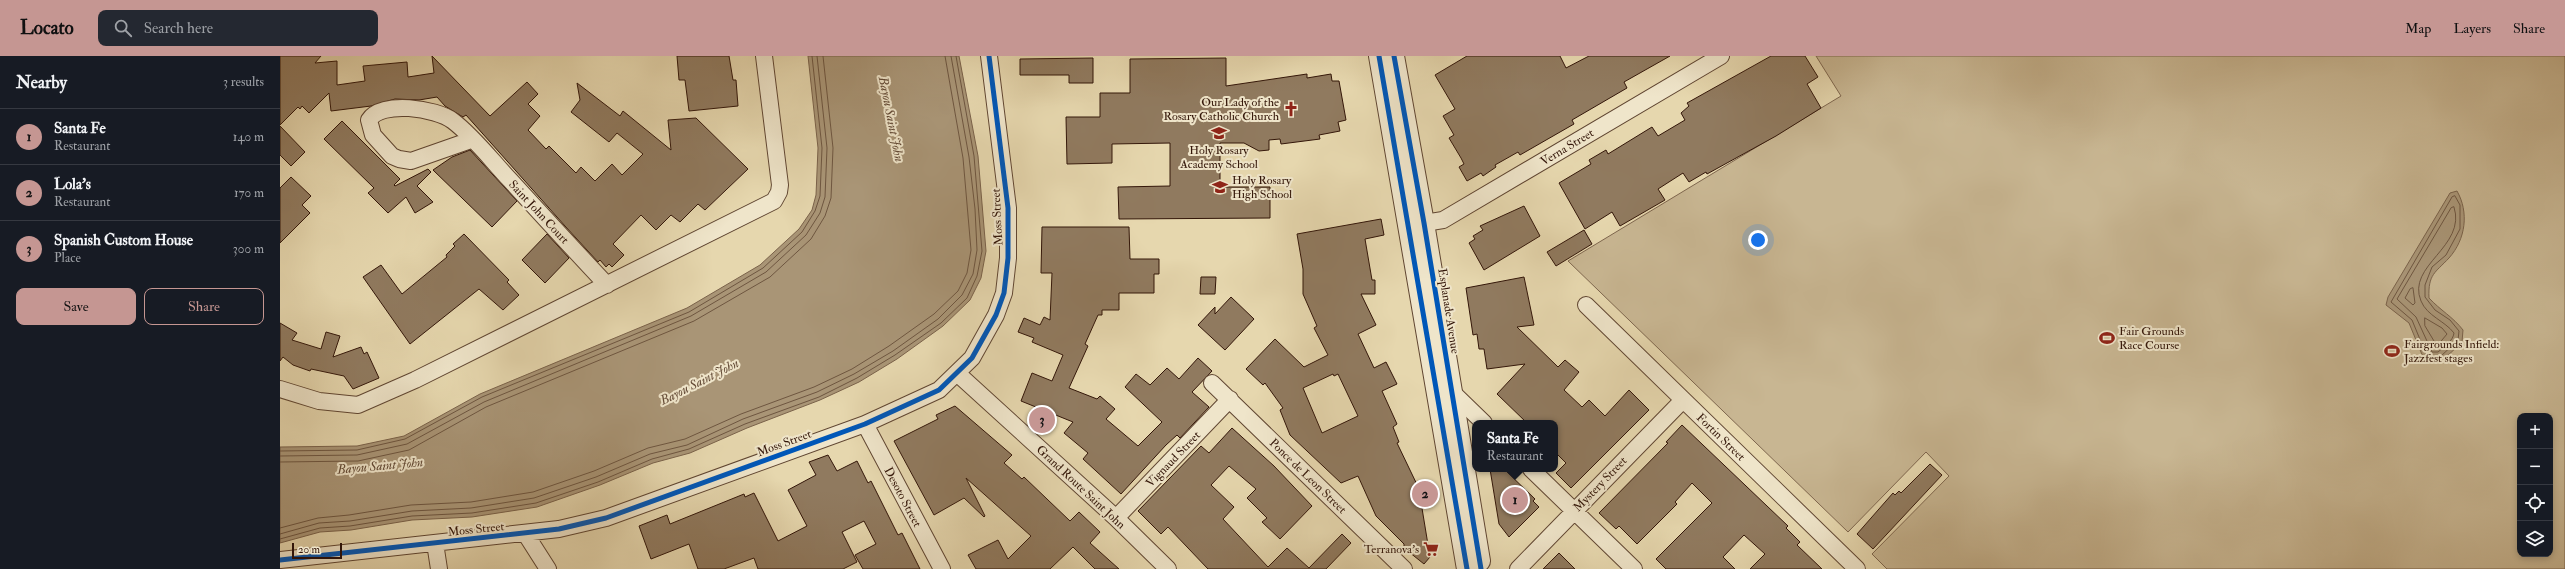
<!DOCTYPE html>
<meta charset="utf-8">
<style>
body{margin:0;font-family:"IM FELL Double Pica",serif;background:#242831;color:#f1f3f6}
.controls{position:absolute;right:12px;bottom:12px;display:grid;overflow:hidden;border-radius:8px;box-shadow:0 2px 6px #0003}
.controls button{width:36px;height:36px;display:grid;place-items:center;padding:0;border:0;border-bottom:1px solid #363941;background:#171b24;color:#f1f3f6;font:20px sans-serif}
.scale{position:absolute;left:12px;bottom:10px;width:50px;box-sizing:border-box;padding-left:4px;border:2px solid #331609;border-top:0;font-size:11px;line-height:14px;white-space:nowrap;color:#331609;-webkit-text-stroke:3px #efe5ca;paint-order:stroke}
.you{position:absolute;left:1478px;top:184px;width:14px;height:14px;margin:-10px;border:3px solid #fff;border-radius:50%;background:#1a73e8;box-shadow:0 0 0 6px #1a73e833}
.badge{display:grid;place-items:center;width:26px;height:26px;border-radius:50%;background:#c59692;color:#111;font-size:13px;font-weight:700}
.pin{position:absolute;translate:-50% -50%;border:2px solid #fff;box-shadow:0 1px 4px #0006}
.popup{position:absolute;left:1192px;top:364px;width:86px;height:52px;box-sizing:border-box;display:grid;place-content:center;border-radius:8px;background:#171b24;filter:drop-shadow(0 1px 3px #0005);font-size:13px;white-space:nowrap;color:#9ea1a6}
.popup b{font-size:15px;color:#f1f3f6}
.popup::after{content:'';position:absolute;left:50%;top:100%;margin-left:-8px;border:8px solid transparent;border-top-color:#171b24}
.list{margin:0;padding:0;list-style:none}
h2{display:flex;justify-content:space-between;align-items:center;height:52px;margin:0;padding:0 16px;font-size:17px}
h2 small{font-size:13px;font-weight:400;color:#9ea1a6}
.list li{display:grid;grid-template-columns:26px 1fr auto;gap:12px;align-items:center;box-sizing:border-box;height:56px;padding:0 16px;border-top:1px solid #363941}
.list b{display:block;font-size:15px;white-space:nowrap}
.list p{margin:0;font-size:13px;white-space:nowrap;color:#9ea1a6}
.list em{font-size:13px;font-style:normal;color:#9ea1a6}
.actions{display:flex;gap:8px;padding:12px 16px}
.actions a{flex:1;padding:9px 0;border:1px solid #c59692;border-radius:8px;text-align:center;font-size:14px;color:#c59692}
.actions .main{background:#c59692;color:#111}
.icon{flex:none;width:22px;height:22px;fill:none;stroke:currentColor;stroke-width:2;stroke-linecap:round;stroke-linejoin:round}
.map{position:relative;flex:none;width:2285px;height:513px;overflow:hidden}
header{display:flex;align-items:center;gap:24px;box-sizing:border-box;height:56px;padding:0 20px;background:#c59692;color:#111}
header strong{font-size:19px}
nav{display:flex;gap:22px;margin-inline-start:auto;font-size:14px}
.search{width:280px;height:36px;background:#242831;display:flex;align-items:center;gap:10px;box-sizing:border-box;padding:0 14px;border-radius:8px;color:#9ea1a6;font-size:15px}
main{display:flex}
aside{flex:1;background:#171b24}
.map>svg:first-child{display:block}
.green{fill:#c8b692;stroke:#7e664e;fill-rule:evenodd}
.water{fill:#a99576;stroke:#7a624a}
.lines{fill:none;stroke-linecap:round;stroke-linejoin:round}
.shore{stroke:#6e5640;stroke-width:1}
.building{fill:#907a5f;stroke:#331609;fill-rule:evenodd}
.minor-casing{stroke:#604632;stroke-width:18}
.tertiary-casing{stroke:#604632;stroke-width:22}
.minor{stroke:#efe5ca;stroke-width:16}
.tertiary{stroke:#efe5ca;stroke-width:20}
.cycleway-casing{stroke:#efe5ca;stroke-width:8}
.cycleway{stroke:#0057b8;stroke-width:5}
.labels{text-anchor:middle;stroke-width:4;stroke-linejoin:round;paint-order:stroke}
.poi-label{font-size:12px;fill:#331609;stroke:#efe5ca;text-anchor:start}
.street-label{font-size:12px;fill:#331609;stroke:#efe5ca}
.water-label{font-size:13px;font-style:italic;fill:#624935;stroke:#efe5ca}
</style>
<header>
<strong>Locato</strong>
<div class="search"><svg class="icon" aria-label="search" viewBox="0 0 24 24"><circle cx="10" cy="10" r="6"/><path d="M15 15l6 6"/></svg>Search here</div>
<nav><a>Map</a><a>Layers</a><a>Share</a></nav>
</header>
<main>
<aside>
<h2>Nearby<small>3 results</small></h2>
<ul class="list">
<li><span class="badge">1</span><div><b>Santa Fe</b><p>Restaurant</p></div><em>140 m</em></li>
<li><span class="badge">2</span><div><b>Lola's</b><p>Restaurant</p></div><em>170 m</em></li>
<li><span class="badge">3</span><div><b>Spanish Custom House</b><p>Place</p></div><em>300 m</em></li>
</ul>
<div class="actions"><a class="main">Save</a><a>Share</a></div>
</aside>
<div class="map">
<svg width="2285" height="513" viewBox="0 0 2285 513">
<rect width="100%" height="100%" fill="#e6d7ae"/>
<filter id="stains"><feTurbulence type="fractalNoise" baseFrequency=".005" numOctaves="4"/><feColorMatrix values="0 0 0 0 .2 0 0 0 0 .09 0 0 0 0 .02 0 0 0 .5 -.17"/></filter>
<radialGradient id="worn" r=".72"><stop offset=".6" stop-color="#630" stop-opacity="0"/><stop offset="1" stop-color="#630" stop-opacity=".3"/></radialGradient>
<path class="green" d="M1536,0H2285V513H1607L1592,498L1669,420L1646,396L1568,476L1288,205L1561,40ZM2240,360H2270V498H2240Z"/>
<path class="water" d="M528,0H679L698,100L706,195L701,222L690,244L663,270L617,303L579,326L540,344L467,372L410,397L373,407L320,429L257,451L192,461L132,464L71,474L40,476L0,487V391L77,390L124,380L200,338L407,252L480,209L519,173L532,154L536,139L538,92Z
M2177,135C2189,156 2186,183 2169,202C2155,217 2148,218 2149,242C2160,254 2173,261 2183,274L2182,286L2161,306L2148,304L2143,301L2129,267L2106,249L2108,241L2170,137Z"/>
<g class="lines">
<path class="shore" d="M2175,140L2180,149V173L2166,199L2152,211L2145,229V241L2155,254L2170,264L2179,275L2178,284L2160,301H2150L2146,298L2132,264L2111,246L2172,141Z
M2174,151C2187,191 2126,209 2141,245C2147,260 2165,265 2174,277C2173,285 2164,291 2158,296H2152L2136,261L2117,243L2171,152Z
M2133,232L2135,247L2133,249L2125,242L2130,233Z
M2145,262L2162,272L2167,278L2157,290L2145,270Z
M0,395L77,394L125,383L202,341L409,256L483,212L522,176L535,155L540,140L542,92L532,0
M0,400L77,399L127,388L204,346L411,260L486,216L526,179L540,157L545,141L547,92L537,0
M0,406L78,405L129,394L206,351L414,265L490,221L531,183L545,160L551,142L553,92L543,0
M0,472L38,462L69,459L131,449L191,446L253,436L314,415L368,392L405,383L461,358L534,331L572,313L609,290L654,258L678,235L687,217L691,194L683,102L665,0
M0,478L39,467L70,465L132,455L191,452L254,442L316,421L370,398L407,389L463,363L537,336L574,318L613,295L658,263L682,239L693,218L697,194L695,153L689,101L671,0
M0,483L40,472L70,470L132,460L192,457L256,447L318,426L372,403L409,393L465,368L539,341L577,322L615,299L661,267L687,242L697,220L702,195L694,100L676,0"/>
</g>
<path class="building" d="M0,0H41L35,7L57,5V29L85,25L83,10L127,6L128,21L154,17L152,0L210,60L247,26L258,38L248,48L260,60L248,74L266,93L269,90L296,117L301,111L315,125L332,108L342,119L363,98L337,77L329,86L291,56L300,44L297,27L340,60L343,55L391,94L388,64L416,62L468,113L425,154L418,148L400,166L391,159L376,174L361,159L333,188L344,199L332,211L329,208L326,211L320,204L318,206L285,170L186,59L183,61L165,50L157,41L139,44L115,43L91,50L51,55L49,37L29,57L22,50L20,53L18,51L0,69Z
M397,0H449L453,24H456L458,50L409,55L405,24H399Z
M1187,0H1280L1286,12L1309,0H1390L1344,26L1347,32L1292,64L1294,68L1240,99L1238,96L1215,109L1216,111L1203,120L1201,117L1187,125L1179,111L1184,108L1181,102L1169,82L1174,79L1163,60L1175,53L1155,19Z
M1491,0H1525L1538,21L1527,28L1541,52L1496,80L1427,118L1426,116L1409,126L1403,117L1378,133L1385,144L1340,170L1332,156L1305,173L1279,127L1311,108L1309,104L1326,94L1328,98L1372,71L1378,80L1405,64L1401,57L1409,50L1407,47Z
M813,2V27H789V19H740V3Z
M946,2V30L1027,18V22L1051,18L1052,25H1059L1066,64L1058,66L1060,75L1039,79L1040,83L1001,88L1000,83L989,84V94L979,95L964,87H940V131H990V162L839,163L838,131L890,130V87L832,88V107L787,108L786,61H820V37H850V3Z
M62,65L120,123L114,129L115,130L148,113L151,116L137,130L153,146L135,157L126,141L108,157L88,137L94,132L44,83Z
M0,70L25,96L11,110L0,99Z
M190,94L237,145L212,171L153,114L172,101Z
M11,121L31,140L22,149L30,157L0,187V132Z
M1244,150L1260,180L1204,214L1189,187L1195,183L1193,180L1203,174L1200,170Z
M1101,163L1104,179L1085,183L1092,224H1095V238H1081L1096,269L1078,278L1094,312L1106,306L1117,328L1102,335L1117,368L1113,371L1119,386L1117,387L1142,439L1140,440L1150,501L1144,508L1124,492V488L1096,460L1078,420L1061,427L1010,379L1000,354L1003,352L985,327L983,329L966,313L995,283L1024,311L1048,299L1034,272L1037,270L1023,238V213L1017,178ZM1053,318L1054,320L1058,318L1078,360L1042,377L1023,332Z
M762,171H849L850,203H879V218H874V237H839V254H822V259H818L805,288L808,290L789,332L817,343L820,340L835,353L826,363L858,390L882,366L845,331L856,318L870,329L887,312L899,323L918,302L932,315L912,336L929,351L900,382L897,379L886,389L841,438L803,403L808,397L784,377L793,366L741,345L752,317L772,325L783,299L752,286L754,282L738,276L744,262L760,269L764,261L770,264L772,217H761Z
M1304,174L1312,188L1276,210L1267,196Z
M184,178L229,224L227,226L239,239L223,254L199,233L130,288L83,221L101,209L122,238L167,201L166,199L175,190L173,188Z
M267,178L289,202L265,227L242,204Z
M921,221H936L935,238H920Z
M1244,221L1254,269L1237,271L1278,311L1285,304L1299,316L1284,334L1302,351L1309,344L1325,360L1349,334L1369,354L1291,432L1276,417L1286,407L1275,396V367H1247L1217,338L1245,308L1207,313L1204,293H1199L1197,278L1193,279L1186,232Z
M951,241L974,263L945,294L918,269L935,251V258Z
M0,267L17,277L12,284L41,293L46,276L60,280L53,301L81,291L84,298L87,296L99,322L73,333L64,320L31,313L30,315L13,309L3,301L0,305Z
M675,350L732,399L724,407L742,423L744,421L790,465L799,456L820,476L810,487L839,513H815L793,491L770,513H696L688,499L718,484L728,503L751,480L686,422L705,460L704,461L684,442L654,459L614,385L658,363L656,359Z
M1402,369L1508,470L1506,472L1520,486L1517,489L1542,513H1470L1485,498L1464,479L1443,501L1455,513H1386L1376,503L1432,447L1412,427L1395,446L1397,448L1357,488L1339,470L1336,473L1319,457L1388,387L1386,386Z
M952,372L994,410L1032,450L1000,483L982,466L987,462L967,442L976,433L949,410L931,429L954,451L943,463L988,511L1007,492L1029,512L1062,478L1071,487L1046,513H928L888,471L881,478L858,455L921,390L929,397Z
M548,399L557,415L577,405L588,427L591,425L618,479L622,477L640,513H583L575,499L596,488L584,465L562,476L577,506L563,513H478L474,502L444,513H418L409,488L371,503L359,470L387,459L390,468L464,438L465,441L474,437L498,485L527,470L508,434L536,419L529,406Z
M1650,408L1662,419L1593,493L1577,478L1613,437L1615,439L1619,435L1621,437Z
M1210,413H1224L1255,443L1253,445L1259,451L1229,481L1219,468Z
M1279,497L1295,513H1263Z"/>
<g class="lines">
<defs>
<path id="minor" d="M191,84L131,105L119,103L112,100L93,79L89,64C101,44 156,52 173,65C194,81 212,105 230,124C262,159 294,194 327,229
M1132,169L1163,164L1441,0
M1306,249L1577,513
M678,318L836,462L888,513
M932,327L1124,513
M0,333L39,345L78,349L135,324L494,145L499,136L500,129L484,0
M1168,336H1172L1204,367
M585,368L662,513
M1251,413L1354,513
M836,462L950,343
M245,477L268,513
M155,487L159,513
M0,504L279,473L326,462L585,368L659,334L692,302L716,259L724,237L728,202V152L709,0
M1238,513L1403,344"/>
<path id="tertiary" d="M1099,0L1187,513
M1114,0L1144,167L1200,505"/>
</defs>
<use href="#minor" class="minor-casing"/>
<use href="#tertiary" class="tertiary-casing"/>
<use href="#minor" class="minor"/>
<use href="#tertiary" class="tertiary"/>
<defs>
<path id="cycleway" d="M1099,0L1187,513
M1114,0L1144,167L1201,513
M0,504L279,473L326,462L585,368L659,334L692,302L716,259L724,237L728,202V152L709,0"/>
</defs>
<use href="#cycleway" class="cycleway-casing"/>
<use href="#cycleway" class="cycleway"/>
</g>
<defs>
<symbol id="church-bare" viewBox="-9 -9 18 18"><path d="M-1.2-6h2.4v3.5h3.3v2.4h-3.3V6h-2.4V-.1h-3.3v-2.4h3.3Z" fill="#8f2418" stroke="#efe5ca" stroke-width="2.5" paint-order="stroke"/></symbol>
<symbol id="school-bare" viewBox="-9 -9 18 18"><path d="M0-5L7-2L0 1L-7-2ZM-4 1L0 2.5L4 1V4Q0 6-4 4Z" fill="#8f2418" stroke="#efe5ca" stroke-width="2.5" paint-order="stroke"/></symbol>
<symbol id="stadium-bare" viewBox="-9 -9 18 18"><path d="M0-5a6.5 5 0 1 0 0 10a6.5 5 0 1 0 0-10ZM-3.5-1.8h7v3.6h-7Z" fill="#8f2418" stroke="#efe5ca" stroke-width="2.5" paint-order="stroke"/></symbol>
<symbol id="supermarket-bare" viewBox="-9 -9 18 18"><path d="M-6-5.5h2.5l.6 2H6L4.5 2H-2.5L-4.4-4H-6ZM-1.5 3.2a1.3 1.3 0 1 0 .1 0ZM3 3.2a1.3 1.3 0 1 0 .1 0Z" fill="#8f2418" stroke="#efe5ca" stroke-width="2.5" paint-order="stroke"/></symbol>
</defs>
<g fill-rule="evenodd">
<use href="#church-bare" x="1000" y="42" width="22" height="22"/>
<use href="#school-bare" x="928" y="66" width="22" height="22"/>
<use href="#school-bare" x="929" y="120" width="22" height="22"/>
<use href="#stadium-bare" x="1816" y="271" width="22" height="22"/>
<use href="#stadium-bare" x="2101" y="284" width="22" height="22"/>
<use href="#supermarket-bare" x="1140" y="482" width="22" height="22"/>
</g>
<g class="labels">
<g class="poi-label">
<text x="999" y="50" text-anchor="end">Our Lady of the<tspan x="999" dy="14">Rosary Catholic Church</tspan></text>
<text x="939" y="98" text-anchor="middle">Holy Rosary<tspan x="939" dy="14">Academy School</tspan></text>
<text x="952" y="128">Holy Rosary<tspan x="952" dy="14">High School</tspan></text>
<text x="1839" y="279">Fair Grounds<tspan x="1839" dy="14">Race Course</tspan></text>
<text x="2124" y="292">Fairgrounds Infield:<tspan x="2124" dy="14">Jazzfest stages</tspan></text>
<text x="1139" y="497" text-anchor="end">Terranova's</text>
</g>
<g class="street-label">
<text transform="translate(1287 91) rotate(-31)" y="4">Verna Street</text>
<text transform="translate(259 156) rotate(47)" y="4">Saint John Court</text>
<text transform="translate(717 161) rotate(-93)" y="4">Moss Street</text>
<text transform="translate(1169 255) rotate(81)" y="4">Esplanade Avenue</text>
<text transform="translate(1441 381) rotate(44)" y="4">Fortin Street</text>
<text transform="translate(504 387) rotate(-20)" y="4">Moss Street</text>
<text transform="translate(893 403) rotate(-46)" y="4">Vignaud Street</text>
<text transform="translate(1028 420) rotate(44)" y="4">Ponce de Leon Street</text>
<text transform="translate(1320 428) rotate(-46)" y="4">Mystery Street</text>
<text transform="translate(801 431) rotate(43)" y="4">Grand Route Saint John</text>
<text transform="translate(623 441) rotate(62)" y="4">Desoto Street</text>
<text transform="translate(196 473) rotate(-6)" y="4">Moss Street</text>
</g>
<g class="water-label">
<text transform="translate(612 63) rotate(79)" y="5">Bayou Saint John</text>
<text transform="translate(419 325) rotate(-27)" y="5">Bayou Saint John</text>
<text transform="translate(100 409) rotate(-5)" y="5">Bayou Saint John</text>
</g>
</g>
<rect width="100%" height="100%" filter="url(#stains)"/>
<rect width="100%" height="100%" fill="url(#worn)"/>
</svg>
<div class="controls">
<button>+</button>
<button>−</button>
<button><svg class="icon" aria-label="locate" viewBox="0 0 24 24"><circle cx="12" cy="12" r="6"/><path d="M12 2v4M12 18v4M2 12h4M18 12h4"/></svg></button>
<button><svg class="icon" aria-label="layers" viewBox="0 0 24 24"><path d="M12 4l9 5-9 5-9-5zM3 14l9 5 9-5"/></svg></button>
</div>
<div class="scale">20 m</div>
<div class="you"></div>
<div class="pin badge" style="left:1235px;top:444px">1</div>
<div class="popup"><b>Santa Fe</b>Restaurant</div>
<div class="pin badge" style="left:1145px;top:438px">2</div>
<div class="pin badge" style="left:762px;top:364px">3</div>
</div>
</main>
